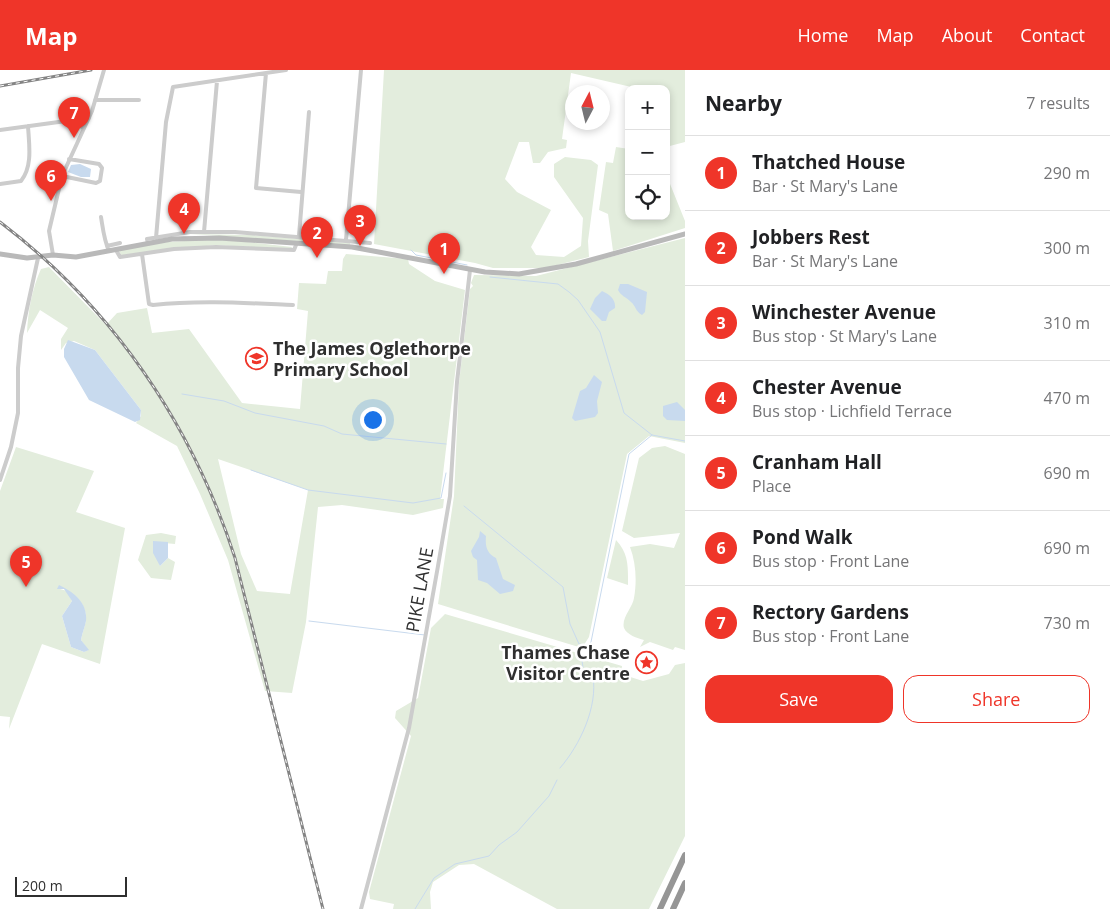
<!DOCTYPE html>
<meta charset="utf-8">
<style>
body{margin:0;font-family:"Open Sans",sans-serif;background:#f2f2f2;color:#202124}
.controls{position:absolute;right:15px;top:15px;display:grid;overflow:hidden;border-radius:10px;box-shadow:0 2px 8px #0003}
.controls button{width:45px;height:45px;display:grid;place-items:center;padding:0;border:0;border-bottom:1px solid #e0e0e0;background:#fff;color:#202124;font:25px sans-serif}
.compass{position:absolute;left:565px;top:15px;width:45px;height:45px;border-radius:50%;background:#fff;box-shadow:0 2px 8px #0003;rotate:7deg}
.scale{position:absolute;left:15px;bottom:12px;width:112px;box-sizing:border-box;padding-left:5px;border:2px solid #2f2f2f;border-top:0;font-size:14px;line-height:18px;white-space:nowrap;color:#2f2f2f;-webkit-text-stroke:4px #fff;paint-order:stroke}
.you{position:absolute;left:372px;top:349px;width:18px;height:18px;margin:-12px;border:4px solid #fff;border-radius:50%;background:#1a73e8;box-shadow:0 0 0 8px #1a73e833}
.badge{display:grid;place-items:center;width:32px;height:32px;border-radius:50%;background:#ef3529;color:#fff;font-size:16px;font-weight:700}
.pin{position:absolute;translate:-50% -41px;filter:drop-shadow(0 1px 2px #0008)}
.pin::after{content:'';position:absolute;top:26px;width:18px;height:15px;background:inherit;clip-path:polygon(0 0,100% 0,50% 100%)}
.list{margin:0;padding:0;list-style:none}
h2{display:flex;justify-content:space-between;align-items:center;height:65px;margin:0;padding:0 20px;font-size:21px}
h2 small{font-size:16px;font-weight:400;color:#757577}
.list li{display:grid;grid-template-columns:32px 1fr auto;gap:15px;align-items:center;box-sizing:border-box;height:75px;padding:0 20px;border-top:1px solid #e0e0e0}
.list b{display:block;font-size:19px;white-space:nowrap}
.list p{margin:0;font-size:16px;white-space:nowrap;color:#757577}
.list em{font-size:16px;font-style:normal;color:#757577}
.actions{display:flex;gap:10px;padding:15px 20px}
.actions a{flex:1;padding:11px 0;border:1px solid #ef3529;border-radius:15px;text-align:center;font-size:18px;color:#ef3529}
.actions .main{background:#ef3529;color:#fff}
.icon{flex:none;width:28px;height:28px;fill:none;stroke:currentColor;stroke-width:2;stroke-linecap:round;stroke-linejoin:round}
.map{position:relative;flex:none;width:685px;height:839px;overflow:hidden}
header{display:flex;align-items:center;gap:30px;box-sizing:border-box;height:70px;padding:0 25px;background:#ef3529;color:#fff}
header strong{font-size:24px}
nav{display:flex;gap:28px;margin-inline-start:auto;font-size:18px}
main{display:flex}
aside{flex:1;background:#fff}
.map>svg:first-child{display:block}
.green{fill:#e3eddd;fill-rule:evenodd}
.water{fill:#c8daee}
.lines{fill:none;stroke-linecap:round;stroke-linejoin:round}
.stream{stroke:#c8daee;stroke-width:1}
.minor{stroke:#ccc;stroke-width:4}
.secondary{stroke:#b9b9b9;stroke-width:5}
.motorway{stroke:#969696;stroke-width:6}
.rail-casing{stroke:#848484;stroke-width:3}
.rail{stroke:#fff;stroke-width:1;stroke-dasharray:4;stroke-linecap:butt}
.labels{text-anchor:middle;stroke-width:5;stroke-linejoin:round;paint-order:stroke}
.poi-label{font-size:18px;font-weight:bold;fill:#2f2f2f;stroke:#fff;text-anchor:start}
.street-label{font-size:18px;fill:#2f2f2f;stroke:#fff}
</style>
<header>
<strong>Map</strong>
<nav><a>Home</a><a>Map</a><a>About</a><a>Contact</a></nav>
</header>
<main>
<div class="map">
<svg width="685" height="839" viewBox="0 0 685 839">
<rect width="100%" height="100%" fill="#fff"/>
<path class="green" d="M384,0H685V72L666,77V19H640L571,3L562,69L567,70L566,78L548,82L540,93H533L529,72H519L505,109L517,122L551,140L531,177L536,185L564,187L581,176L583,148L554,107V94L565,87L591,90L598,95L588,171L589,187L545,198H493L475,193L374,174Z
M616,77L629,79V146H666V104L685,151V158L613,181L608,144L599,140L606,92L613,93Z
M190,164L252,165L350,173V175Z
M685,168V373L649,366L627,384L589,567L582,578L438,534L454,426L459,313L470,219L473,216L471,213L474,205L536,206Z
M220,169L292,177L291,179L215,175L122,186L119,182L120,180L167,172Z
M346,184L408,189L409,194L435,211L465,220L440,429H444L443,438L413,445L342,435L318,437L306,552L292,623L265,621L228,490L200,424L177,376L136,353L141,346V340L95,280L74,271L66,273L61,280V269L68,258L40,240L27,263C28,241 32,219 41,199L49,197L106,255L117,243L147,238L152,263L189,259L242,333L300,339L308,241L297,239L299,213L326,214L328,201H342L343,189ZM218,389L308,420L290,524L257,521L241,484Z
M665,376L685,384V580L675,577L673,580L650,572L640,577L644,570C637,568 627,565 624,558C621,548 633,537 634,528C637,511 636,493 630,477L650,474L674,478L680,463L634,468L622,461L639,388L652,378Z
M16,377L94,401L76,442L125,458L100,594L42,574L9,659L10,647L0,646V421ZM60,516C73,524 87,532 86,550C85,557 82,563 81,570L88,580L84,582L71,577L62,546L72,531L67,521L60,519Z
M161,463L176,466L175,474L153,472L160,496L168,488L175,492L171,510L151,508L138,490L146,465Z
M616,470C629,484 628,497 628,515L607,508Z
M445,544L622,596L621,604L643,611L669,604L675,595L685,593V766L649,839H557L474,794L459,795L433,812L430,822L431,839H393L394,834L370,829L369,822L411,666L395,648L396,641L418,628L431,558Z"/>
<path class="water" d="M80,94L91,99L90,107H81L68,102L71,95Z
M620,214H628L647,222L645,242L642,245C635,241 636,236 631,232C626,227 621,226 618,220Z
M602,221C609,224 616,229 615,238L609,242L606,251H602L590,239L595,228Z
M68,270L95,280L141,340L140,350L135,352L89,330L64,287V279Z
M389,274L403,281L402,285L387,286L383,278Z
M594,305L602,312L597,331L598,343L595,347L575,351L572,348L580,321L586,318Z
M677,332L685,340V351L667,350L663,346V336Z
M480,461L486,466C485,477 487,483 496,488L503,509L515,515L513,521L500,524L487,513L478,510L477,490L473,487L471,481L479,467Z
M153,471L168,472V488L160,496L153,483Z
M59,515C73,522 88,532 86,551C85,557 82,563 81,570L89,580L84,582L71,577L62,546L72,531L64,519H57Z"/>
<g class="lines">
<path class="stream" d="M411,180L416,185L467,195
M490,207L558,214L569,222L578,230L600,262L624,343L652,365L685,371
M182,324L224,331L255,343L324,356L342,364L446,374
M251,400L308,420L413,433L441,428L446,403
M464,436L563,517L570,554L579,574L588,576L591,572L629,384L652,365
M309,551L425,565
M583,597L582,591L586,586
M560,698C580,675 598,637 593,606
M415,839L434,808L455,794L489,786L499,775L517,762L549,726L557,710"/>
<path class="minor" d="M266,3L256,118L301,122
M95,30H139
M71,50L89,48
M0,60L66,51L75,53L84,58
M62,106L96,113L100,111L102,98L99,94L69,89
M0,114L21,111C33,96 29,74 28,56
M101,147C103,159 104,170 109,181
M204,162L217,11
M299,166L309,42
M156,168L166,52L173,17L286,0
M346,170L361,0
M148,173L147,169L190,162H235L370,173
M107,176L120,173
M116,180L120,187L174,179L216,177L294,180L296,175
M142,184L149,234L153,235C199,230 246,233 293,235
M53,185L49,161L62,106L92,41L104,0
M0,410L11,377L18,343V298L21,266L38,188
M361,839L409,658L438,496L450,426L457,312L470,200"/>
<path class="secondary" d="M0,184L27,188L53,185L76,187L172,169L219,168L352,177L485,202L519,204L576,194L685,164"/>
<path class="motorway" d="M660,839L685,785
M673,839L685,813"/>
<defs>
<path id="rail" d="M0,16L91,0
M0,152C112,237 192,354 235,488L323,839"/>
</defs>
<use href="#rail" class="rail-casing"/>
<use href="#rail" class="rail"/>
</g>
<defs>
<symbol id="school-ring" viewBox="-11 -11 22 22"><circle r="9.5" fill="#fff" stroke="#ef3529" stroke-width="1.5"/><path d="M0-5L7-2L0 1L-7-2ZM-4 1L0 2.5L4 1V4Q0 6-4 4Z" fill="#ef3529"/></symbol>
<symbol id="sight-ring" viewBox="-11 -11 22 22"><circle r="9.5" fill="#fff" stroke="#ef3529" stroke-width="1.5"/><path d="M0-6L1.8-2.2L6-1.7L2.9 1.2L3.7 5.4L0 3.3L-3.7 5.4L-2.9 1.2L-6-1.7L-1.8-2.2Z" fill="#ef3529"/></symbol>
</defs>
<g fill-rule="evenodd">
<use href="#school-ring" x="244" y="276" width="25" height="25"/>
<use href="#sight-ring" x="634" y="580" width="25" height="25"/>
</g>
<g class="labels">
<g class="poi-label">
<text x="273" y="285">The James Oglethorpe<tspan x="273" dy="21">Primary School</tspan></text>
<text x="630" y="589" text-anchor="end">Thames Chase<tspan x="630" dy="21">Visitor Centre</tspan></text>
</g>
<g class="street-label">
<text transform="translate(420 520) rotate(-80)" y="6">PIKE LANE</text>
</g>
</g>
</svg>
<div class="controls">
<button>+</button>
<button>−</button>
<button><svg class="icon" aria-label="locate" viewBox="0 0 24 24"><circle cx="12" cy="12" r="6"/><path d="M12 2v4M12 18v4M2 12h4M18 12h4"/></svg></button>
</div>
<svg class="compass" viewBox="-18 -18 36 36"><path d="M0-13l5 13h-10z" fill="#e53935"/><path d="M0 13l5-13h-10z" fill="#757577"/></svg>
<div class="scale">200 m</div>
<div class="you"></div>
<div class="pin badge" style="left:444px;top:204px">1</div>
<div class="pin badge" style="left:317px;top:188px">2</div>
<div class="pin badge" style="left:360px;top:176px">3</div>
<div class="pin badge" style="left:184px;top:164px">4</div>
<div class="pin badge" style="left:26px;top:517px">5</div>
<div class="pin badge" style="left:51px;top:131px">6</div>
<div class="pin badge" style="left:74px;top:68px">7</div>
</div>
<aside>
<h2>Nearby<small>7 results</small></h2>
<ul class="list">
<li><span class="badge">1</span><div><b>Thatched House</b><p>Bar · St Mary's Lane</p></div><em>290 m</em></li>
<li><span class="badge">2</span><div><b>Jobbers Rest</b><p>Bar · St Mary's Lane</p></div><em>300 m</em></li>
<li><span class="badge">3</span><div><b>Winchester Avenue</b><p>Bus stop · St Mary's Lane</p></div><em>310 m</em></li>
<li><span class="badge">4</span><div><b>Chester Avenue</b><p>Bus stop · Lichfield Terrace</p></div><em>470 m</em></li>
<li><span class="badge">5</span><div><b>Cranham Hall</b><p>Place</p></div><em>690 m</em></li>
<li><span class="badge">6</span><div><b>Pond Walk</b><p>Bus stop · Front Lane</p></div><em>690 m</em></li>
<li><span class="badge">7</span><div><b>Rectory Gardens</b><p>Bus stop · Front Lane</p></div><em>730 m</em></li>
</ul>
<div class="actions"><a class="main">Save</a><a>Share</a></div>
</aside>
</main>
